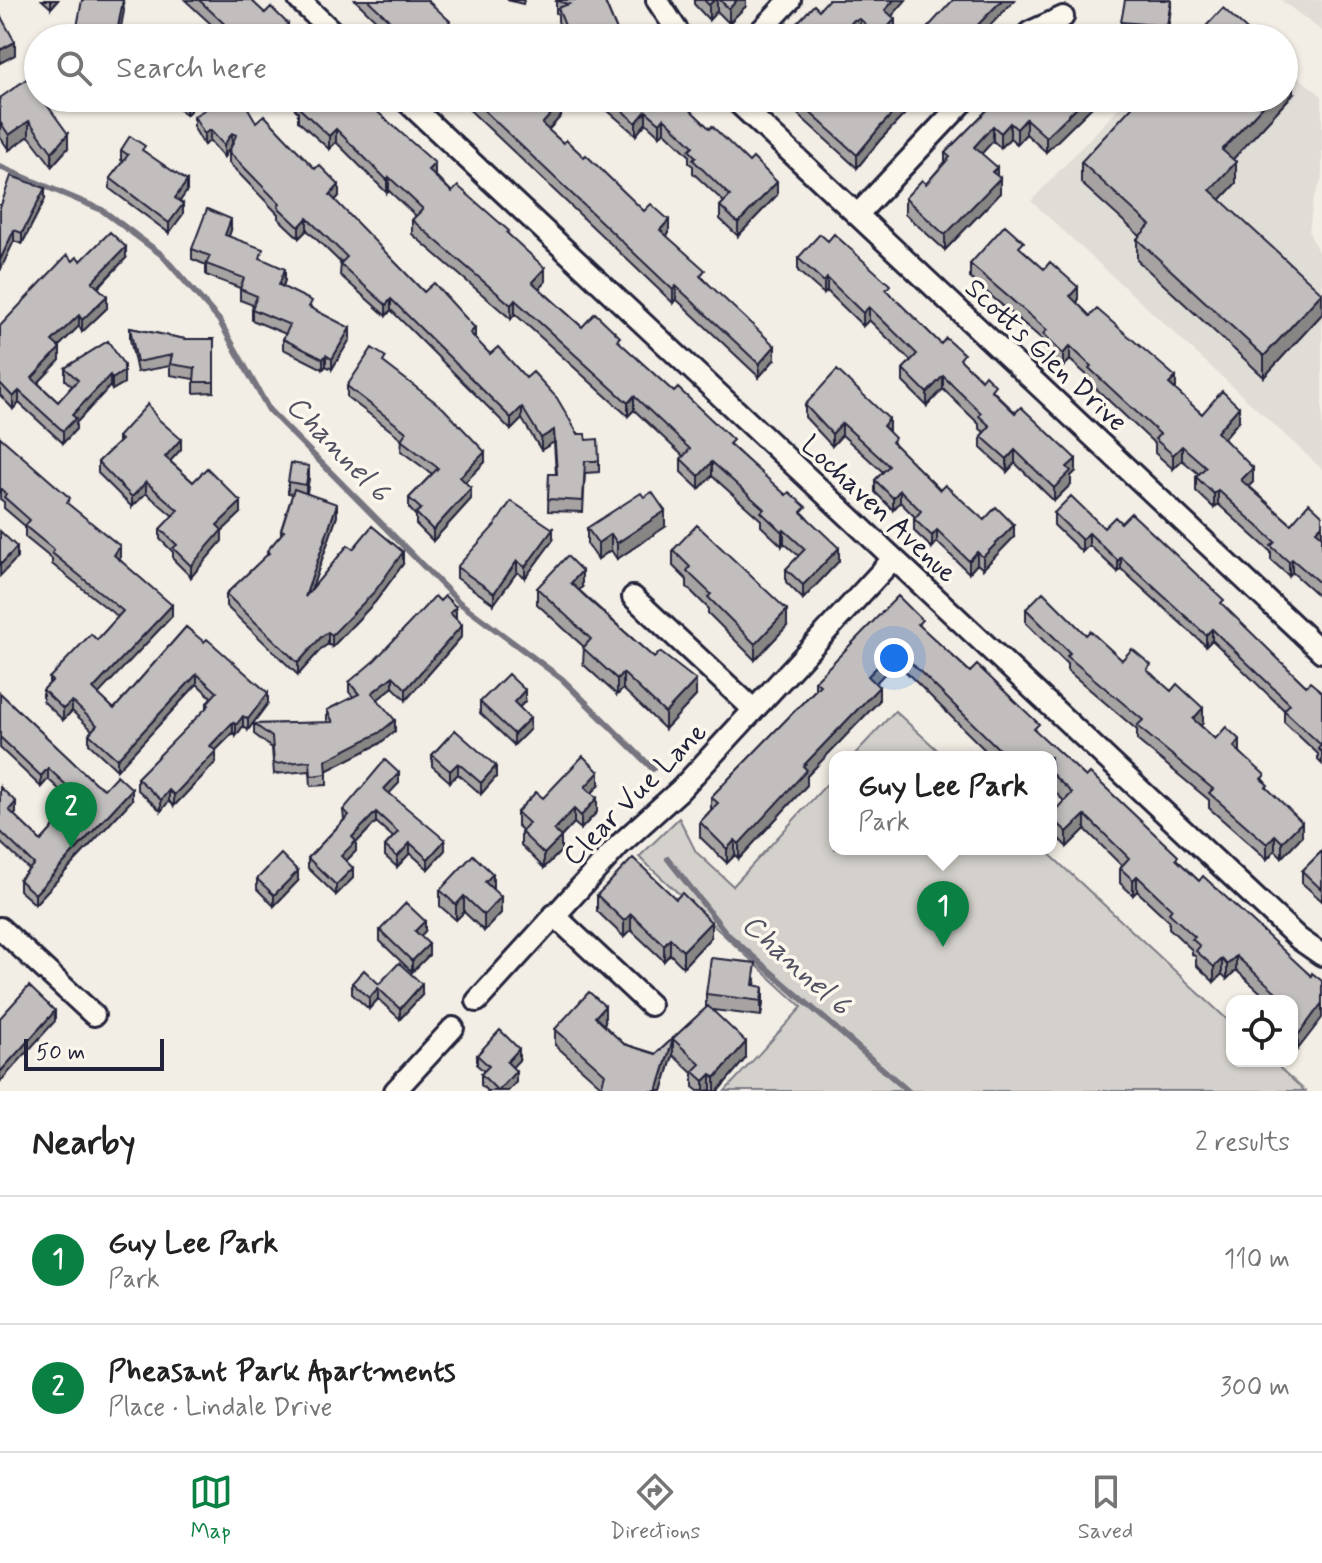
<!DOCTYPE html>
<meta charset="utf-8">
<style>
body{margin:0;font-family:Mynerve,sans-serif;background:#f2f2f2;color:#222}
.controls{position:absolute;right:24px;bottom:24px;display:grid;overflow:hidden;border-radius:16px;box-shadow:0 2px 6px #0004}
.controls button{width:72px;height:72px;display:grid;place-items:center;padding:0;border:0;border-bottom:2px solid #e0e0e0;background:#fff;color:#222;font:40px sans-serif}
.scale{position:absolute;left:24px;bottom:20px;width:140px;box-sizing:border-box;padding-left:8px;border:4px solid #22223b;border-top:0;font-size:22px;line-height:28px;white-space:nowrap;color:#22223b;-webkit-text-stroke:6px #fbf7ec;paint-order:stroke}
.you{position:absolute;left:894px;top:658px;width:28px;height:28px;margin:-20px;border:6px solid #fff;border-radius:50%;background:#1a73e8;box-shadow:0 0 0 12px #1a73e833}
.badge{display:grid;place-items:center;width:52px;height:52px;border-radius:50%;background:#0b8043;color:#fff;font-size:26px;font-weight:700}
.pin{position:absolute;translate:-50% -66px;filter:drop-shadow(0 2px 4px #0008)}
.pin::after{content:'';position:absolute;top:42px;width:28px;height:24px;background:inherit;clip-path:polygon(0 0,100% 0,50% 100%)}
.popup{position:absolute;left:829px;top:751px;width:228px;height:104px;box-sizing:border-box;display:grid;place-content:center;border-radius:16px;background:#fff;filter:drop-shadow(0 2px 6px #0005);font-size:26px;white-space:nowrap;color:#767676}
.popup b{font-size:30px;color:#222}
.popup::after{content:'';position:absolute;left:50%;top:100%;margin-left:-16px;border:16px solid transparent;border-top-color:#fff}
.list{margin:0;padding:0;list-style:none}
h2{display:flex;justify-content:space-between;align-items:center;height:104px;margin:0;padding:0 32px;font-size:34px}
h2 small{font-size:26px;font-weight:400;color:#767676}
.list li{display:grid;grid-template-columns:52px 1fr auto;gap:24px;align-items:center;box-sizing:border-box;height:128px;padding:0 32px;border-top:2px solid #e0e0e0}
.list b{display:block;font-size:30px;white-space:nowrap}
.list p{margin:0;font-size:26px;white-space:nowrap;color:#767676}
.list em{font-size:26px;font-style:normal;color:#767676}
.icon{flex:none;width:44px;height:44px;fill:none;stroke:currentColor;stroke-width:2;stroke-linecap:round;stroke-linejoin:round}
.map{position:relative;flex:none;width:1322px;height:1091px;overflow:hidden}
.search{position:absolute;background:#fff;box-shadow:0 2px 6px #0004;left:24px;right:24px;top:24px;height:88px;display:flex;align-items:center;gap:20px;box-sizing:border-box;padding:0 28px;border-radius:44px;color:#767676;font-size:30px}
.sheet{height:360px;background:#fff}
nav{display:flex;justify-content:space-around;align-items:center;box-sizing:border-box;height:112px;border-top:2px solid #e0e0e0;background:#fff;font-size:22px;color:#767676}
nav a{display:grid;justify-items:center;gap:4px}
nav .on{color:#0b8043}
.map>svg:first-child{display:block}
.built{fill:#e0dcd6}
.green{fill:#d4d1cc;stroke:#7b7a84;stroke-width:2}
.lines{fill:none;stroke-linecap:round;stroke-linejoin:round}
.stream{stroke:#76747f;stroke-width:6}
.minor-casing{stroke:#22223b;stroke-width:26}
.minor{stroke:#fbf7ec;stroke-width:20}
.wall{fill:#a7a3a3;stroke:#22223b;stroke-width:2}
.shaded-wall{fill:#888585;stroke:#22223b;stroke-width:2}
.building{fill:#c2bebe;stroke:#22223b;stroke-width:2}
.labels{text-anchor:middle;stroke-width:7;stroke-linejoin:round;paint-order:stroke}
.street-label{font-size:28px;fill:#22223b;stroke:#fbf7ec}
.water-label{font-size:30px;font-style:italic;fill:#535263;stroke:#fbf7ec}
</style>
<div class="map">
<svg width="1322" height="1091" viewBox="0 0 1322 1091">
<rect width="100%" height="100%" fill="#f2eee5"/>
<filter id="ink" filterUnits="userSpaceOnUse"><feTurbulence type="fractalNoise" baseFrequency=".0125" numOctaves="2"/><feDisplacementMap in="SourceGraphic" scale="16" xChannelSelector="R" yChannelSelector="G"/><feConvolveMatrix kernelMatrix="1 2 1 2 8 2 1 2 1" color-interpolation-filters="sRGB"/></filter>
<g filter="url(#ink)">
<path class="built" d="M1281,0H1322V31Z
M1284,66L1322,96V178L1313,201L1309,232L1322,261V469L1031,201L1128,98H1284Z"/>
<path class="green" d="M895,711L945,757H852Z
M835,775V849H1044L1232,1024V1061H1272L1305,1091H725L802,1007L639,857L679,818L696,852L733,886Z"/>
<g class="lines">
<path class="stream" d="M0,167L102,210L162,255L219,320L269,410L460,603L562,679L653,769
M668,859L727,934L908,1091"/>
<defs>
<path id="minor" d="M299,0L339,38
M657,0L682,38
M754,38L790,0
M1024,38L1030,32L1063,17
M403,98L1299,939L1322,955
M733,98L1322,652
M858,214L967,98
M633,597L753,709
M554,915L650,1005
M0,928L94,1015
M477,1001L619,845L680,790L893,559
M395,1091L453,1028"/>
</defs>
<use href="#minor" class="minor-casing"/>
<use href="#minor" class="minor"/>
</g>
<path class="wall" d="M42,0H58L51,8Z
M185,0H251L288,37L287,38H226Z
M355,0H427L450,30L459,38H394Z
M507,0H524L523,4Z
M604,0L620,38H564L558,21V14L556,13V1Z
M694,0H746V6L729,23L717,11L709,20L694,4Z
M1171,7L1167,36L1131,34L1121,29V22Z
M819,10L892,16L895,33L891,38H866L860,33L854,34L797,33V23Z
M1293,94L1233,159L1236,183L1220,200L1322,314L1264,377L1137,260V239L1140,236L1081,183V162Z
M0,98L68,148L52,166L29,136L9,150L0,137Z
M168,98H202L186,115Z
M284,98H358L452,192L509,235L545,282L539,288L582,327L620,343L733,447L806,516L839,561L803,599L786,582V569L799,556L784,543L782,546L761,526V520L712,476L699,489L681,472V459L683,456L634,410L628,416L515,314L511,319L412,234V220L416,216L389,191L387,193L336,142L329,149L298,121V112Z
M457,98H527L529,101L561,116L548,130L669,233L666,236L775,359L759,377L676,299L673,303Z
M599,98H678L777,195L738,236L720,219V206L724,202L693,173V166L689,163V155L664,131L660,136L646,123L636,135L607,110Z
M780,98H831L837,104L861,110L873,98H920L880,140L857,168Z
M999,98H1101L1046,152L1026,134L1017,144L1010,138L1001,148L993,141L981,154L997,175L1000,193L945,250L905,214V198L926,184L945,162V153Z
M235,102L256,122L339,196L335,201L424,292L490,354L586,440L599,461V472L585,473L583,512L548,511L549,474H556L554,442L541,450L522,419L511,430L391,310L386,316L340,275L341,263L307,230L299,238L278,218V214L229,163V152L232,145L224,157L210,141L204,145L194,128V116Z
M121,150L145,152L187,191L180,201L183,214L169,233L110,189V178L123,161L121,160Z
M45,199L22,244L14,241L0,205Z
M231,230L229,236L263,260L285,280L283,287L312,308L350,339L332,369L326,366L323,369L283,349V339L286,334L252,320V309L253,305L240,300V288L206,275V265L192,259V249Z
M1024,251L1078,301L1077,303L1090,316L1202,414L1239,421L1224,438L1253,482L1249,486L1291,524L1322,515V599L1292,572L1289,576L1271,560V552L1218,504L1214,508L1196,491V477L1199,474L1182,460L1173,469L1155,453V444L1089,382V377L1070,360L1063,367L1043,348V340L970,278V264Z
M126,258L98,288L107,308L82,332L79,326L58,347L60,360L38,383L58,402L72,386L65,380V368L108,341L124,383L112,390L110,386L76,423V429L63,443L19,403L13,409L0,395V326L73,261Z
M798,258L890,294L941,344L964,363L1076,471L1071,476V484L1054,501L1015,463L1007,472L981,448V436L984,432L979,428V424L943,389L927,406L903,382V369L911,361L869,320L863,326L827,291L824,294L798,271Z
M130,328L185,339H214V392L194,393V379L170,375V366L137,372L130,339Z
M386,365L485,462L465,482L471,499L433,541L416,524V516L409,508V498L432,474L401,451L402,439L347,397V386Z
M805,405L889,432L895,445L940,490L984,520L1014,537L983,569L977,564L969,573L937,542L932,548L914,531V519L915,517L900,502L893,510L875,492V480L883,472L842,435L832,446L805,417Z
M157,418L181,449L170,461L193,482L241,513L222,531V541L191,577L173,559V552L160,539V529L173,516L146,493L132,507L98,473V462L118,443V437Z
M0,437L120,557L119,559L172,616L98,694L114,709L186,627L268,703L248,730L243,726L236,736L233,733L215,751L216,762L174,806L169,801L161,811L137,789V778L207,708V703L211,697L197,684L117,770L89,744V734L92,730L72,711L63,720L43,701V690L49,684V678L97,640L118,617L52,564V559L25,537V526L4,508V502L0,499Z
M309,477L307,493L337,516L312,588L353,549L403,564L375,602L332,647L328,644L321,649L298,675L226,606V594L267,555V551L281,535V530L293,494L288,493V482Z
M1054,513L1104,528L1121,523L1224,607L1306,686L1322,692V764L1318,760V754L1284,722V710L1212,640L1206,646L1121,569L1118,572L1089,545L1082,552L1054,525Z
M665,527L617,559L611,550L598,559L587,544V528Z
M553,540L525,578L517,572L494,604L457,578V567Z
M673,550L787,626L755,660L708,613V608L687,587V580L673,566Z
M582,587L579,590L696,696L665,729L623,689L617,695L583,664L584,647L537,604V588Z
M1026,609L1086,635L1122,660L1151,673L1203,723L1200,725L1215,739L1240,752L1265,782L1268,789L1302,836L1282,857L1275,850L1267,859L1209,808V800L1137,740V730L1067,670V664L1026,623Z
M456,618L462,636L406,700L393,687L378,699L395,731L379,744L327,770V785L311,786L310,771L274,774L272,748L254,734V724L327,723V710L353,697L349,692V682Z
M922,628L1178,861L1199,881L1311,976L1298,1049L1292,1045V1001H1270L1236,970L1227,979L1222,974L1214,982L1196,965V957L1192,954V950L1169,928V921L1137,891L1133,895L1120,883V868L1122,866L1085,829L1067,847L1051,831V815L1064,801L1051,788V757H992L896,662L875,683L879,701L807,776V785L739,859L735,855L727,863L700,837V822L711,810V797L815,690V681Z
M0,693L95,783L104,789L132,800L35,904L19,890V880L29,869L0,842V787L16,813L14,815L41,841L75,804L48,779L41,787L0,748Z
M525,701L519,708L530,729L514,745L480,713V702Z
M455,730L496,777L481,794L458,774L450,782L432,766V755Z
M399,783L389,793L445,850L428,869L410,853L397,867L385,856V846L393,837L376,822L356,843V851L346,861L353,878L336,895L308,868V858L344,820L343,810Z
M599,785L592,793L597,812L581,829L574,823L561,837V851L544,868L521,845V832L522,830L517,825V812L543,798Z
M1322,851V901L1302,883V871Z
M257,879L298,881L274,906L257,889Z
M440,890H493L501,913L484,931L464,912L456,920L440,906Z
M597,895L711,937L683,967L670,954L664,961L631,930L624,937L597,911Z
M380,930L425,931L421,936L429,955L412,972L380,941Z
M756,979L755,985L763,1003L761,1016L713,1010L746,1058L718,1091H698L693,1087V1074L673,1055L662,1091H600L601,1086L555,1045V1029L605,1022L603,1025L624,1044L656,1054L706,1008V994Z
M352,983L379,984L422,995L400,1019L378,999L369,1009L352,994Z
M477,1055L519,1060L512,1067L516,1082L508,1091H487L481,1085V1074L484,1071L477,1065Z"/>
<path class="shaded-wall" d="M51,0H58L51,8Z
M123,0L124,11L119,38H116Z
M714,0H717V11L709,20V5Z
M737,0H746V6L729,23V9Z
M894,0H906L885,24V10Z
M1002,0H1015L978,38H965Z
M1171,0V7L1167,36V26Z
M860,19V33L854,34L850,38H837L854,20Z
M895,19V33L891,38H879Z
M288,24V37L287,38H276Z
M15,42V55L0,63V50Z
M1293,73V94L1222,171V150L1270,98H1284V83Z
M191,98H202L186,115V104Z
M907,98H920L880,140L857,168V155L880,127Z
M1086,98H1101L1046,152V137Z
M561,103V116L542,137V124Z
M646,111V123L636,135V123Z
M664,118V131L660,136V123Z
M1026,119V134L1017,144V129Z
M29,121V136L9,150V135Z
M1010,123V138L1001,148V133Z
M993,126V141L974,162V147Z
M336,129V142L329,149V136Z
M210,130V141L204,145V134Z
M232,133V144L224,157V145Z
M68,134V148L52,166V152Z
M1236,162V183L1210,211V190Z
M435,163V176L428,184V170Z
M997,167V182L1000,178V193L945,250V235Z
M389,177V191L387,193V180Z
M187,181V191L175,208V198Z
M777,182V195L738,236V223Z
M339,185V196L330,206V195Z
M45,188V199L22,244V233Z
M183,204V214L169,233V223Z
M307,218V230L299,238V227Z
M231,219V230L225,246V235Z
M669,220V233L660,243V230Z
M14,230V241L0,271V260Z
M126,247V258L92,293V282Z
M545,268V282L532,296V282Z
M285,269V280L279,296V285Z
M827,278V291L824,294V282Z
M676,286V299L673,303V290Z
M1078,287V301L1070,310V296Z
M1322,293V314L1264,377V356Z
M107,296V308L82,332V320Z
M391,299V310L386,316V305Z
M515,300V314L511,319V305Z
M869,307V320L863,326V313Z
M79,315V326L52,353V341Z
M350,328V339L332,369V359Z
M475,328V339L470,333Z
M775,346V359L759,377V364Z
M1070,346V360L1063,367V354Z
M60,348V360L32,389V378Z
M326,355V366L323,369V359Z
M124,371V383L112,390V379Z
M110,375V386L76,423V429L63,443V431L72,415Z
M943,376V389L927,406V393Z
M1176,377V390L1169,384Z
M19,391V403L13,409V397Z
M634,396V410L628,416V403Z
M522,407V419L511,430V418Z
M1239,407V421L1217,446V432Z
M889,419V431L883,426Z
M842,423V435L832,446V434Z
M554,430V442L541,450V438Z
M181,439V449L165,467V457Z
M1182,446V460L1173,469V455Z
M1015,450V463L1007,472V459Z
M485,452V462L460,487V477Z
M1076,459V471L1071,476V484L1054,501V488L1067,467Z
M712,462V476L699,489V476Z
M309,466V477L306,496V485Z
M1253,468V482L1241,494V480Z
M146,482V493L132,507V497Z
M471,488V499L433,541V530Z
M900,490V502L893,510V498Z
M1218,490V504L1214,508V494Z
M241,502V513L222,531V541L191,577V566L217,525Z
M337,504V516L305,608V597Z
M665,511V527L617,559V543Z
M1014,525V537L983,569V557Z
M1322,525V539L1316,531Z
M553,529V540L525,578V567Z
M784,530V543L782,546V532Z
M937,530V542L932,548V536Z
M1089,533V545L1082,552V540Z
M611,534V550L598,559V543Z
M120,546V557L114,565V555Z
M17,547V558L0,576V565Z
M839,548V561L803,599V585Z
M403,552V564L375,602L332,647V635Z
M977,552V564L969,573V561Z
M1121,557V569L1118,572V561Z
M1292,559V572L1289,576V562Z
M517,561V572L494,604V593Z
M582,571V587L571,599V583Z
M172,605V616L93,700V689Z
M456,607V618L450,624V613Z
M787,610V626L755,660V644Z
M462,625V636L406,700V689Z
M1212,629V640L1206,646V635Z
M328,632V644L321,649L298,675V663L321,637Z
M896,648V662L868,691V676Z
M623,673V689L617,695V679Z
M197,674V684L117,770V759Z
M393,676V687L372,704V693Z
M696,680V696L665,729V713Z
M879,687V701L807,776V785L739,859V844L803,766Z
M525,690V701L514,713V702Z
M268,693V703L248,730V719Z
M72,701V711L63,720V709Z
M1203,708V723L1193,733V719Z
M243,716V726L236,736V725Z
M530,718V729L514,745V734Z
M395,720V731L379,744L326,771V760Z
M233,722V733L210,756V746Z
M1240,740V754L1234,747Z
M216,751V762L174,806V795Z
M458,763V774L450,782V771Z
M496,766V777L481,794V783Z
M48,768V779L41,787V776Z
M599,772V785L585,800V787Z
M399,773V783L384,799V789Z
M132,789V800L35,904V894Z
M169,790V801L161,811V800Z
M597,798V812L581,829V816Z
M16,802V813L9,821V810Z
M574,809V823L554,844V830Z
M376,812V822L356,843V851L341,866V856L352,837Z
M1085,815V829L1067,847V832Z
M1302,822V836L1282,857V842Z
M1275,835V850L1267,859V844Z
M561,837V851L544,868V854Z
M445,840V850L428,869V859Z
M735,840V855L727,863V849Z
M410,843V853L397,867V857Z
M353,868V878L336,895V885Z
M298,871V881L274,906V895Z
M493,874V890L485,882Z
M1137,876V891L1133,895V880Z
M464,896V912L456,920V905Z
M501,897V913L484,931V915Z
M631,914V930L624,937V921Z
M425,921V931L415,942V931Z
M711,922V937L683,967V951Z
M670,938V954L664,961V945Z
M429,944V955L412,972V961Z
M1236,956V970L1227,979V965Z
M1222,959V974L1214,982V967Z
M422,984V995L400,1019V1009Z
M763,987V1003L761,1016V1001Z
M378,988V999L369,1009V998Z
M1322,1003V1018L1298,1049V1035Z
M605,1006V1022L595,1033V1017Z
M55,1011V1021L0,1082V1072Z
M673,1039V1055L662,1091H657Z
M746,1042V1058L718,1091H715V1078Z
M519,1049V1060L507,1073V1062Z
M516,1071V1082L508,1091H498Z
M711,1074V1090L704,1091V1081Z"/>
<path class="building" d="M82,0H123L116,38H75Z
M199,0H251L265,13L271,7L288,24L276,37L277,38H229L228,37L233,32Z
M368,0H427L450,21L446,26L459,38H408Z
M557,0H604L620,38H570L558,8L569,4L556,1Z
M704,0H714L709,5Z
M720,0H737L729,9Z
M828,0H894L885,10L895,19L879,37L860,19L854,20L837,38H792L802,28L797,23L814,5L819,10Z
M953,0H1002L965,38H918Z
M1125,0H1171L1167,26L1121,22Z
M1223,8L1256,38H1195Z
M0,15L15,42L0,50Z
M1124,27L1135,38H1113Z
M1284,64L1293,73L1284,83Z
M28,78L38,92V98H42L68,134L52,152L29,121L9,135L0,122V98Z
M179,98H191L186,104Z
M225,98H232L235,102L242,98L256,122L264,115L315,169L319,165L339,185L330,195L424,292L434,283L475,328L470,333L490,354L498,347L526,378L533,372L557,398L578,434H585L586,440L598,439L599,461H585L583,501L548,499L549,474H557L554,430L541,438L522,407L511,418L391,299L386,305L340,264L347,257L307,218L299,227L278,207L280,204L229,152L236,135L232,133L224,145L210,130L204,134L194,116Z
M298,98H358L369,108L371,106L435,163L428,170L452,192L458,186L509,231L507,233L545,268L532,282L582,327L595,313L620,337L617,340L674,392L678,388L733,440L729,444L786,495L789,492L806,507L801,512L839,548L803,585L786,569L805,549L784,530L782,532L761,512L764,509L712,462L699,476L681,459L690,449L634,396L628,403L515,300L511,305L412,220L423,209L389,177L387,180L336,129L329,136L298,107L303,103Z
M471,98H527L529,101L532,98H555L561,103L542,124L563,143L566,140L584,157L586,155L644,211L651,204L669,220L660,230L705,270L700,276L775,346L759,364L676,286L673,290Z
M608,98H678L710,129L712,126L749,162L753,158L777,182L738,223L720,206L730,196L693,160L696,157L689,150L693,146L664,118L660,123L646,111L636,123Z
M794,98H831L837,104L842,98H848L861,110L873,98H907L880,127L857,155Z
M999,98H1086L1046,137L1026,119L1017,129L1010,123L1001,133L993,126L974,147L997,167L992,172L1000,178L945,235L905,198L922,180L926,184L950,157L945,153Z
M1140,98H1270L1222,150L1236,162L1210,190L1322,293L1264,356L1137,239L1150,225L1081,162Z
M130,136L145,146L142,150L187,181L175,198L183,204L169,223L110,178L128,155L121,150Z
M11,176L45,188L22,233L14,230L0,260V205H1Z
M207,209L231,219L225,235L263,249L260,258L285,269L279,285L312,301L309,307L350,328L332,359L326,355L323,359L283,339L290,325L252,309L257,296L240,289L244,278L206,264L210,256L192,249Z
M1005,225L1024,242L1019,247L1044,269L1050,262L1078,287L1070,296L1090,316L1097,309L1176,377L1169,384L1202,414L1222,391L1239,407L1217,432L1253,468L1241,480L1291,524L1309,503L1322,515V525L1316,531L1322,536V585L1292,559L1289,562L1271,546L1275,542L1218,490L1214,494L1196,477L1206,467L1182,446L1173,455L1155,439L1160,434L1089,368L1091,366L1070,346L1063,354L1043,334L1047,330L970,264Z
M110,232L126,247L92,282L107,296L82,320L79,315L52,341L60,348L32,378L58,402L78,380L65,368L108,341L124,365V371L112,379L110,375L72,415L76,418L63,431L19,391L13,397L0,383V326L67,255L73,261L77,257L81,261Z
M820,234L828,241L834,234L890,285L886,290L941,344L946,338L964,354L960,359L981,380L985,375L995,385L991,390L1015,413L1021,407L1076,459L1067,467L1071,471L1054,488L1015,450L1007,459L981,436L990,426L979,416L981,413L943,376L927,393L903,369L917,354L869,307L863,313L827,278L824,282L798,258Z
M130,328L185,339H214V382H194L195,368L170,364L172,355L137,362Z
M372,348L386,357L383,362L443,408L485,452L460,477L471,488L433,530L416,513L421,509L409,498L438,468L401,440L406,432L347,386Z
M837,370L889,419L883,426L895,438L892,442L940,490L945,485L984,520L996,507L1014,525L983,557L977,552L969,561L937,530L932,536L914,519L921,511L900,490L893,498L875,480L889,466L842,423L832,434L805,405Z
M148,404L157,418L181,439L165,457L193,482L207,468L241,502L217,525L222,530L191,566L173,548L177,545L160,529L178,510L146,482L132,497L98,462L121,440L118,437Z
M0,437L70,498L67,503L120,546L114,555L172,605L93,689L114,709L186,627L204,642L207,639L268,693L248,719L243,716L236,725L233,722L210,746L216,751L174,795L169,790L161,800L137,778L209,705L207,703L217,692L197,674L117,759L89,734L97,725L72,701L63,709L43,690L52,681L49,678L91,634L97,640L123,611L52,553L54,550L25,526L30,520L4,497L6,494L0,488Z
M291,463L309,466L306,485L288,482Z
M294,489L337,504L305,597L348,545L353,549L372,526L403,552L375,591L332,635L328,632L321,637L298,663L226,594L269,553L267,551L284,531L281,530Z
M652,492L665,511L617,543L611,534L598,543L587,528L641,493L644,497Z
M1071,496L1104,528L1115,517L1121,523L1131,513L1224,600L1221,603L1306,686L1310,682L1322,692V752L1318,749L1321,745L1284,710L1290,704L1212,629L1206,635L1121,557L1118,561L1089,533L1082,540L1054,513Z
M511,501L553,529L525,567L517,561L494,593L457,567L495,525Z
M697,525L787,610L755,644L708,597L711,594L687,571L690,567L673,550Z
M0,531L17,547L0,565Z
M567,556L582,571L571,583L590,601L654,658L660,652L696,680L665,713L623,673L617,679L583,648L591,639L537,588Z
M1043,592L1086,635L1090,631L1122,660L1132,649L1151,665L1147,670L1171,691L1177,684L1203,708L1193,719L1215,739L1226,727L1240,740L1234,747L1265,775L1261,779L1268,785L1266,787L1302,822L1282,842L1275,835L1267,844L1209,793L1213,789L1137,726L1143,720L1067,656L1070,653L1026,609Z
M435,596L440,601L445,596L456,607L450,613L462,625L406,689L393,676L372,693L395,720L379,733L326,760L327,774L311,776L310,761L274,764L272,737L254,724L333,722L327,710L359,694L349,682L375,660Z
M898,596L922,620L918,624L970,672L977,665L1039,724L1034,729L1086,777L1090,773L1178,856L1176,859L1199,881L1203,876L1311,976L1312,973L1322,981V1003L1298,1035L1292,1030V1001H1286L1236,956L1227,965L1222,959L1214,967L1196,951L1200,946L1192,939L1195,937L1169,913L1172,909L1137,876L1133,880L1120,868L1129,858L1085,815L1067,832L1051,817V815L1072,793L1051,773V757H1007L896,648L868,676L879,687L803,766L807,770L739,844L735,840L727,849L700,822L718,803L711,797L820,685L815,681Z
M508,674L525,690L514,702L530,718L514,734L480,702Z
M0,693L95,783L104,789L117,775L132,789L35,894L19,880L34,864L0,831V787L16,802L9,810L41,841L80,798L48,768L41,776L0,737Z
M455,730L496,766L481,783L458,763L450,771L432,755Z
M583,756L599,772L585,787L597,798L581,816L574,809L554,830L561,837L544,854L521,832L529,823L517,812L536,792L543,798Z
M385,760L399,773L384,789L445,840L428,859L410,843L397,857L385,846L398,832L376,812L352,837L356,841L341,856L353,868L336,885L308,858L349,815L343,810Z
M1322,851V890L1302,871Z
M281,854L298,871L274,895L257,879Z
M473,855L493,874L485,882L501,897L484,915L464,896L456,905L440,890Z
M633,858L676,899L682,893L711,922L683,951L670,938L664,945L631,914L624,921L597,895Z
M406,903L425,921L415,931L429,944L412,961L380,930Z
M711,958L756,963L753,985L763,987L761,1001L706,994Z
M399,963L422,984L400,1009L378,988L369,998L352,983L364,970L379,984Z
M29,986L55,1011L0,1072V1018Z
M589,992L605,1006L595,1017L624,1044L656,1054L708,1006L746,1042L715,1078L711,1074L704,1081L693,1071L700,1064L673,1039L657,1091H600L605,1074L555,1029Z
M500,1030L519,1049L507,1062L516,1071L498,1091L481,1074L489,1066L477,1055Z"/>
</g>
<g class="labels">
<g class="street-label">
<text transform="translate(1047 354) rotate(43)" y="10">Scotts Glen Drive</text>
<text transform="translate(880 508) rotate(43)" y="10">Lochaven Avenue</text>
<text transform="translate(634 793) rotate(-45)" y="10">Clear Vue Lane</text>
</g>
<g class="water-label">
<text transform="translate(339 448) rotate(46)" y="10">Channel 6</text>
<text transform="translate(797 964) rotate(42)" y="10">Channel 6</text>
</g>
</g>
</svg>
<div class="controls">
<button><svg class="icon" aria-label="locate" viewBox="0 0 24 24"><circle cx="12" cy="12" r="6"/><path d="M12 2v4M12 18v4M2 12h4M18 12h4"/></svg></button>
</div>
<div class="scale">50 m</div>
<div class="you"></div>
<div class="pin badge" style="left:943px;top:947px">1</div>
<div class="popup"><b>Guy Lee Park</b>Park</div>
<div class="pin badge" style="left:71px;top:848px">2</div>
<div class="search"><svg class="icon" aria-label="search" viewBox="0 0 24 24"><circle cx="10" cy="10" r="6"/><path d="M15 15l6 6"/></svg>Search here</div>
</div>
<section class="sheet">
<h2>Nearby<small>2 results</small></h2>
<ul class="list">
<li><span class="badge">1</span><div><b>Guy Lee Park</b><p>Park</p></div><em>110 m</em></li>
<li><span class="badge">2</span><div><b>Pheasant Park Apartments</b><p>Place · Lindale Drive</p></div><em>300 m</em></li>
</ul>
</section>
<nav>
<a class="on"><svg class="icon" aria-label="map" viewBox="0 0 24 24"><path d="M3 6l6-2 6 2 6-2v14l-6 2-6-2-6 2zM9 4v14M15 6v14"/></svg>Map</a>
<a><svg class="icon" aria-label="directions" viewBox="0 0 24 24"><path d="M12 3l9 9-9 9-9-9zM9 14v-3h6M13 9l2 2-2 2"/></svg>Directions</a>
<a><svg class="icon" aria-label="saved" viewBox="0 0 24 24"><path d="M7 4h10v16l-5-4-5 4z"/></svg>Saved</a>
</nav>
